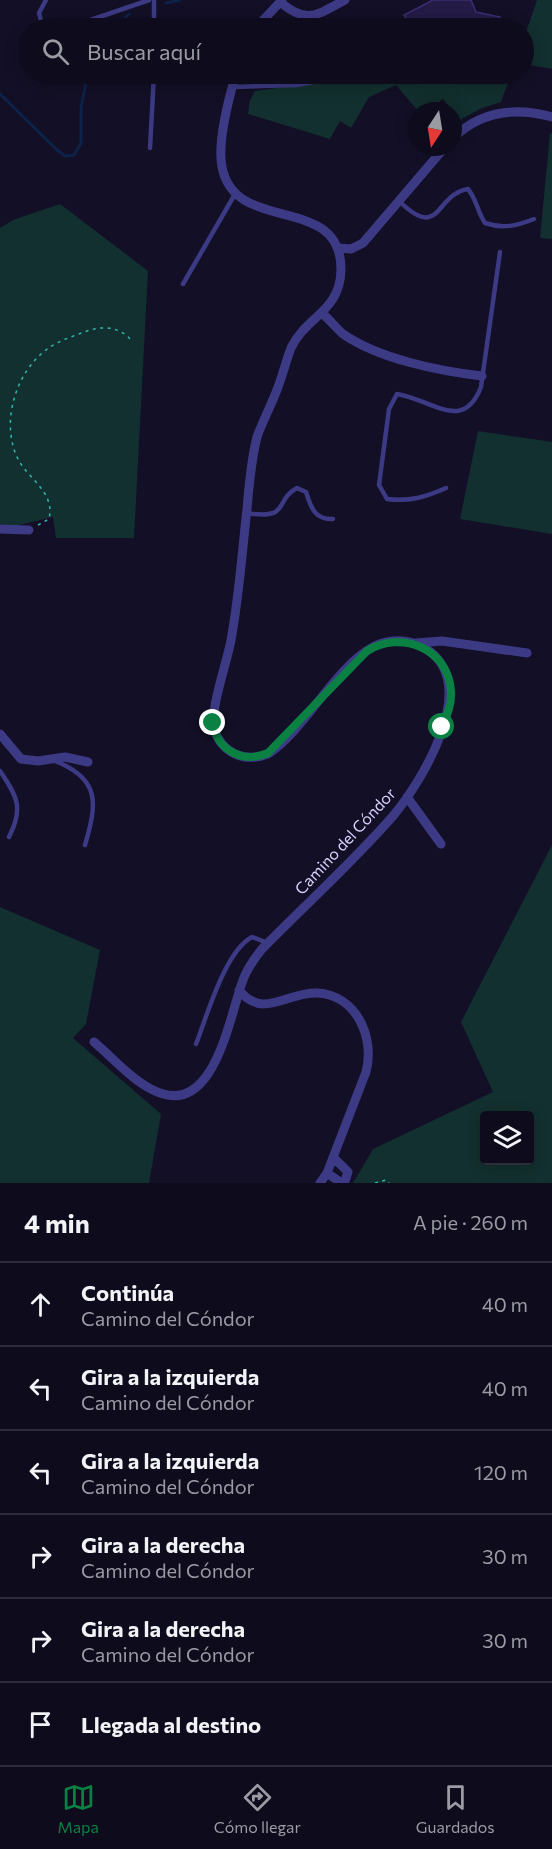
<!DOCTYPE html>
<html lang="es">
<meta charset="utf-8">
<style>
body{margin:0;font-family:Commissioner,sans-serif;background:#171425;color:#f1f3f6}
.controls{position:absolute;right:18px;bottom:18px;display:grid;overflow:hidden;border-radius:6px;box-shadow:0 3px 15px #0003}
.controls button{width:54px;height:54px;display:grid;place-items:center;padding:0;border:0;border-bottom:2px solid #2e2b3b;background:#0e0b1c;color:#f1f3f6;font:30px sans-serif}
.compass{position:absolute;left:408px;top:102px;width:54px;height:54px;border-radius:50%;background:#0e0b1c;box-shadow:0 3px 15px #0003;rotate:192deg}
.stop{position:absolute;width:18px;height:18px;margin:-14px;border:4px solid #0b8043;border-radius:50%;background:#fff}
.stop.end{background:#0b8043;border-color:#fff;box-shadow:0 2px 6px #0008}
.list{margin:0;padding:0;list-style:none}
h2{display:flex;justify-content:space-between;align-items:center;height:78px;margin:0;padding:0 24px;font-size:26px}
h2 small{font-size:20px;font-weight:400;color:#9b9ba3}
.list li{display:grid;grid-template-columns:39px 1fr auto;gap:18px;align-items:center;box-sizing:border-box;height:84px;padding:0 24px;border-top:2px solid #2e2b3b}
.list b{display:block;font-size:22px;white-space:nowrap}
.list p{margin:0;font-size:20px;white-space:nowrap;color:#9b9ba3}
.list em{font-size:20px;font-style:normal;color:#9b9ba3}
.icon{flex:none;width:33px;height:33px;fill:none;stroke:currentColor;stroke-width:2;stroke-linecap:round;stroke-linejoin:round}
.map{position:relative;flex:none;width:552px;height:1183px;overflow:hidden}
.search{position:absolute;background:#0e0b1c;box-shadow:0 3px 15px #0003;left:18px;right:18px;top:18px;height:66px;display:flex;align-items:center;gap:15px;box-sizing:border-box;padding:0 21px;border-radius:33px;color:#9b9ba3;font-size:22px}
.sheet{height:582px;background:#0e0b1c}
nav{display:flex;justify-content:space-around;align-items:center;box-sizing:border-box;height:84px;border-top:2px solid #2e2b3b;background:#0e0b1c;font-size:16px;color:#9b9ba3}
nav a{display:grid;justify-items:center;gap:3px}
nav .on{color:#0b8043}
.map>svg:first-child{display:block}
.green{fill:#12302f;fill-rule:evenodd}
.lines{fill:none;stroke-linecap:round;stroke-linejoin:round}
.stream{stroke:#0c2248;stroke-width:3}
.building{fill:#241b47;stroke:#3b2d73;stroke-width:1.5}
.path{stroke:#2fb8b0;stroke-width:1.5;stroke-dasharray:3 4.5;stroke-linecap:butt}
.lane{stroke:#3d3a85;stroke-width:4.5}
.street{stroke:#3d3a85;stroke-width:9}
.route{stroke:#0b8043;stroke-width:8}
.labels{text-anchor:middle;stroke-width:4.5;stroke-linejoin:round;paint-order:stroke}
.street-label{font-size:16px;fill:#d9d4ff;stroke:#130f26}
</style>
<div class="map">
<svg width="552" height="1183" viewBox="0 0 552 1183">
<rect width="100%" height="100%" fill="#130f26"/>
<path class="green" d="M537,0H552V69L524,64V38Z
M381,74H511L501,102L482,108L460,120L443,99L427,111H418L396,85L369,97L351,128L340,121L330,139L248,114L250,100L255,91Z
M550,133L552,134V239L540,238Z
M60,204L148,271L134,538H56L53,517L15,526L0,524V228L13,220Z
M478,431L552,442V534L460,519Z
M552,845V1183H353L373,1149L493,1092L461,1022ZM484,1116H530V1160H484Z
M0,907L100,950L86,1024L73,1038L161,1114L149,1183H0Z"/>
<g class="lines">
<path class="stream" d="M166,3L180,0
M114,28L129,14
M0,94L56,149L65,156L74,155L81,143V107L88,74"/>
</g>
<path class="building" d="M433,0H471L476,12L500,17L498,27L477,22L476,28H455L453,22L443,20L427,28H412L404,15Z"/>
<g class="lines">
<path class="path" d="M38,525L49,519C55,493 31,481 19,461C0,426 14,374 46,350C57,341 74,336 87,331C106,325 120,327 133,342
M375,1183L386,1180L389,1183"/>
<path class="lane" d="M43,28L39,13L46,0
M67,28L149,0
M154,28V0
M232,87L297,85L354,74
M150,148L154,74
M399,201C441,242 435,194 468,189C477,200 477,211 485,223C503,229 516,226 534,219
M183,284L235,194
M446,488C426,497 409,502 387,499L379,485L389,409L397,394C433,400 463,433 481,387L500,252
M246,513C292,520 273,501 297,488L306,492C311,508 315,520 333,519
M55,761C101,779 97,804 85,845
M0,771C17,796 24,808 9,837
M196,1044C207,1016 225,951 252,937L268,943"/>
<path class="street" d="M280,2C308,25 316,15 345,0
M256,28L282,0
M453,138C481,111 516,107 552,117
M337,248L351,249L363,243L445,147
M323,314C330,320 336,328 343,334C379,359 439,371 482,376
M0,529L29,530
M416,643L442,641L527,653
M0,734L21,759L38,761L65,757L88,762
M407,797L441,844
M239,990C245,998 253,1003 263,1004C281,1004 298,992 317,993C357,995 375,1038 366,1072L327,1173L320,1183
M94,1042C112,1057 130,1078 151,1089C214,1123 229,1017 243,980C247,969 254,959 262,949C305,905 352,863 393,816C423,780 482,683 425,648C410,639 389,638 373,647C335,667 305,730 268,754C244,763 222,753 214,729C210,708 227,663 231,640C239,597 242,553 247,509C249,486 251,460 257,437C263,420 272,404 278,387C283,374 286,361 291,348C306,316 340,312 341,270C342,192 235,236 222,167C217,143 229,97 236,74
M327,1173L340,1182L345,1181L348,1172L333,1157"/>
</g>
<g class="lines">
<path class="route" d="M213,723C217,750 242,764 268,753L367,651C401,630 448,648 451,691C452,704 447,715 442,727"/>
</g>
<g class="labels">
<g class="street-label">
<text transform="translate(345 841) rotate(-47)" y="6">Camino del Cóndor</text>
</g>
</g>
</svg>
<div class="controls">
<button><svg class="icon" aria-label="layers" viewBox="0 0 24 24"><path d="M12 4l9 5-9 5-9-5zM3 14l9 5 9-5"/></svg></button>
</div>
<svg class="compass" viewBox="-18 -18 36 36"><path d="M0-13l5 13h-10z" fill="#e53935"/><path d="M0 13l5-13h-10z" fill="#9b9ba3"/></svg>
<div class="stop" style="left:442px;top:727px"></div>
<div class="stop end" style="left:213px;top:723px"></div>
<div class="search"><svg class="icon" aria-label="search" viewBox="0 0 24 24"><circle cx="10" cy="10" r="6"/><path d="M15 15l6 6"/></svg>Buscar aquí</div>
</div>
<section class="sheet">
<h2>4 min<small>A pie · 260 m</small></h2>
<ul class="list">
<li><svg class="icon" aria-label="ahead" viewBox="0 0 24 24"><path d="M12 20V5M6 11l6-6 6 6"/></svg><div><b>Continúa</b><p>Camino del Cóndor</p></div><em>40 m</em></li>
<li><svg class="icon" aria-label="left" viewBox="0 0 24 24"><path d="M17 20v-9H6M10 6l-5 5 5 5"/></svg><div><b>Gira a la izquierda</b><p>Camino del Cóndor</p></div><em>40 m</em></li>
<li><svg class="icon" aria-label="left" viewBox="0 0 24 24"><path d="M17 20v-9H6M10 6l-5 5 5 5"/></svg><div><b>Gira a la izquierda</b><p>Camino del Cóndor</p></div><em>120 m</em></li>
<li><svg class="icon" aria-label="right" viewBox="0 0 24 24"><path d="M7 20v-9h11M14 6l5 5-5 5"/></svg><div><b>Gira a la derecha</b><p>Camino del Cóndor</p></div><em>30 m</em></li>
<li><svg class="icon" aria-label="right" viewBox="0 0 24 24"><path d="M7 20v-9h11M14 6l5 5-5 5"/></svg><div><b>Gira a la derecha</b><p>Camino del Cóndor</p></div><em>30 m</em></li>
<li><svg class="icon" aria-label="arrive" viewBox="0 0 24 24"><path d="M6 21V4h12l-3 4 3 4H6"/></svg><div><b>Llegada al destino</b></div></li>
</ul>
</section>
<nav>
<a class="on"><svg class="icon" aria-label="map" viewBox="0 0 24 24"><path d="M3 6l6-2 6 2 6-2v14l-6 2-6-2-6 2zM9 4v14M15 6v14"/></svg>Mapa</a>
<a><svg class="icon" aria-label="directions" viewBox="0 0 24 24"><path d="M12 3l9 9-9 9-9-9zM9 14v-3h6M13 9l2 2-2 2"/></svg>Cómo llegar</a>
<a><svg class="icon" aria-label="saved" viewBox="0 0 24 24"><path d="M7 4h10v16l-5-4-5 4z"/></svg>Guardados</a>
</nav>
